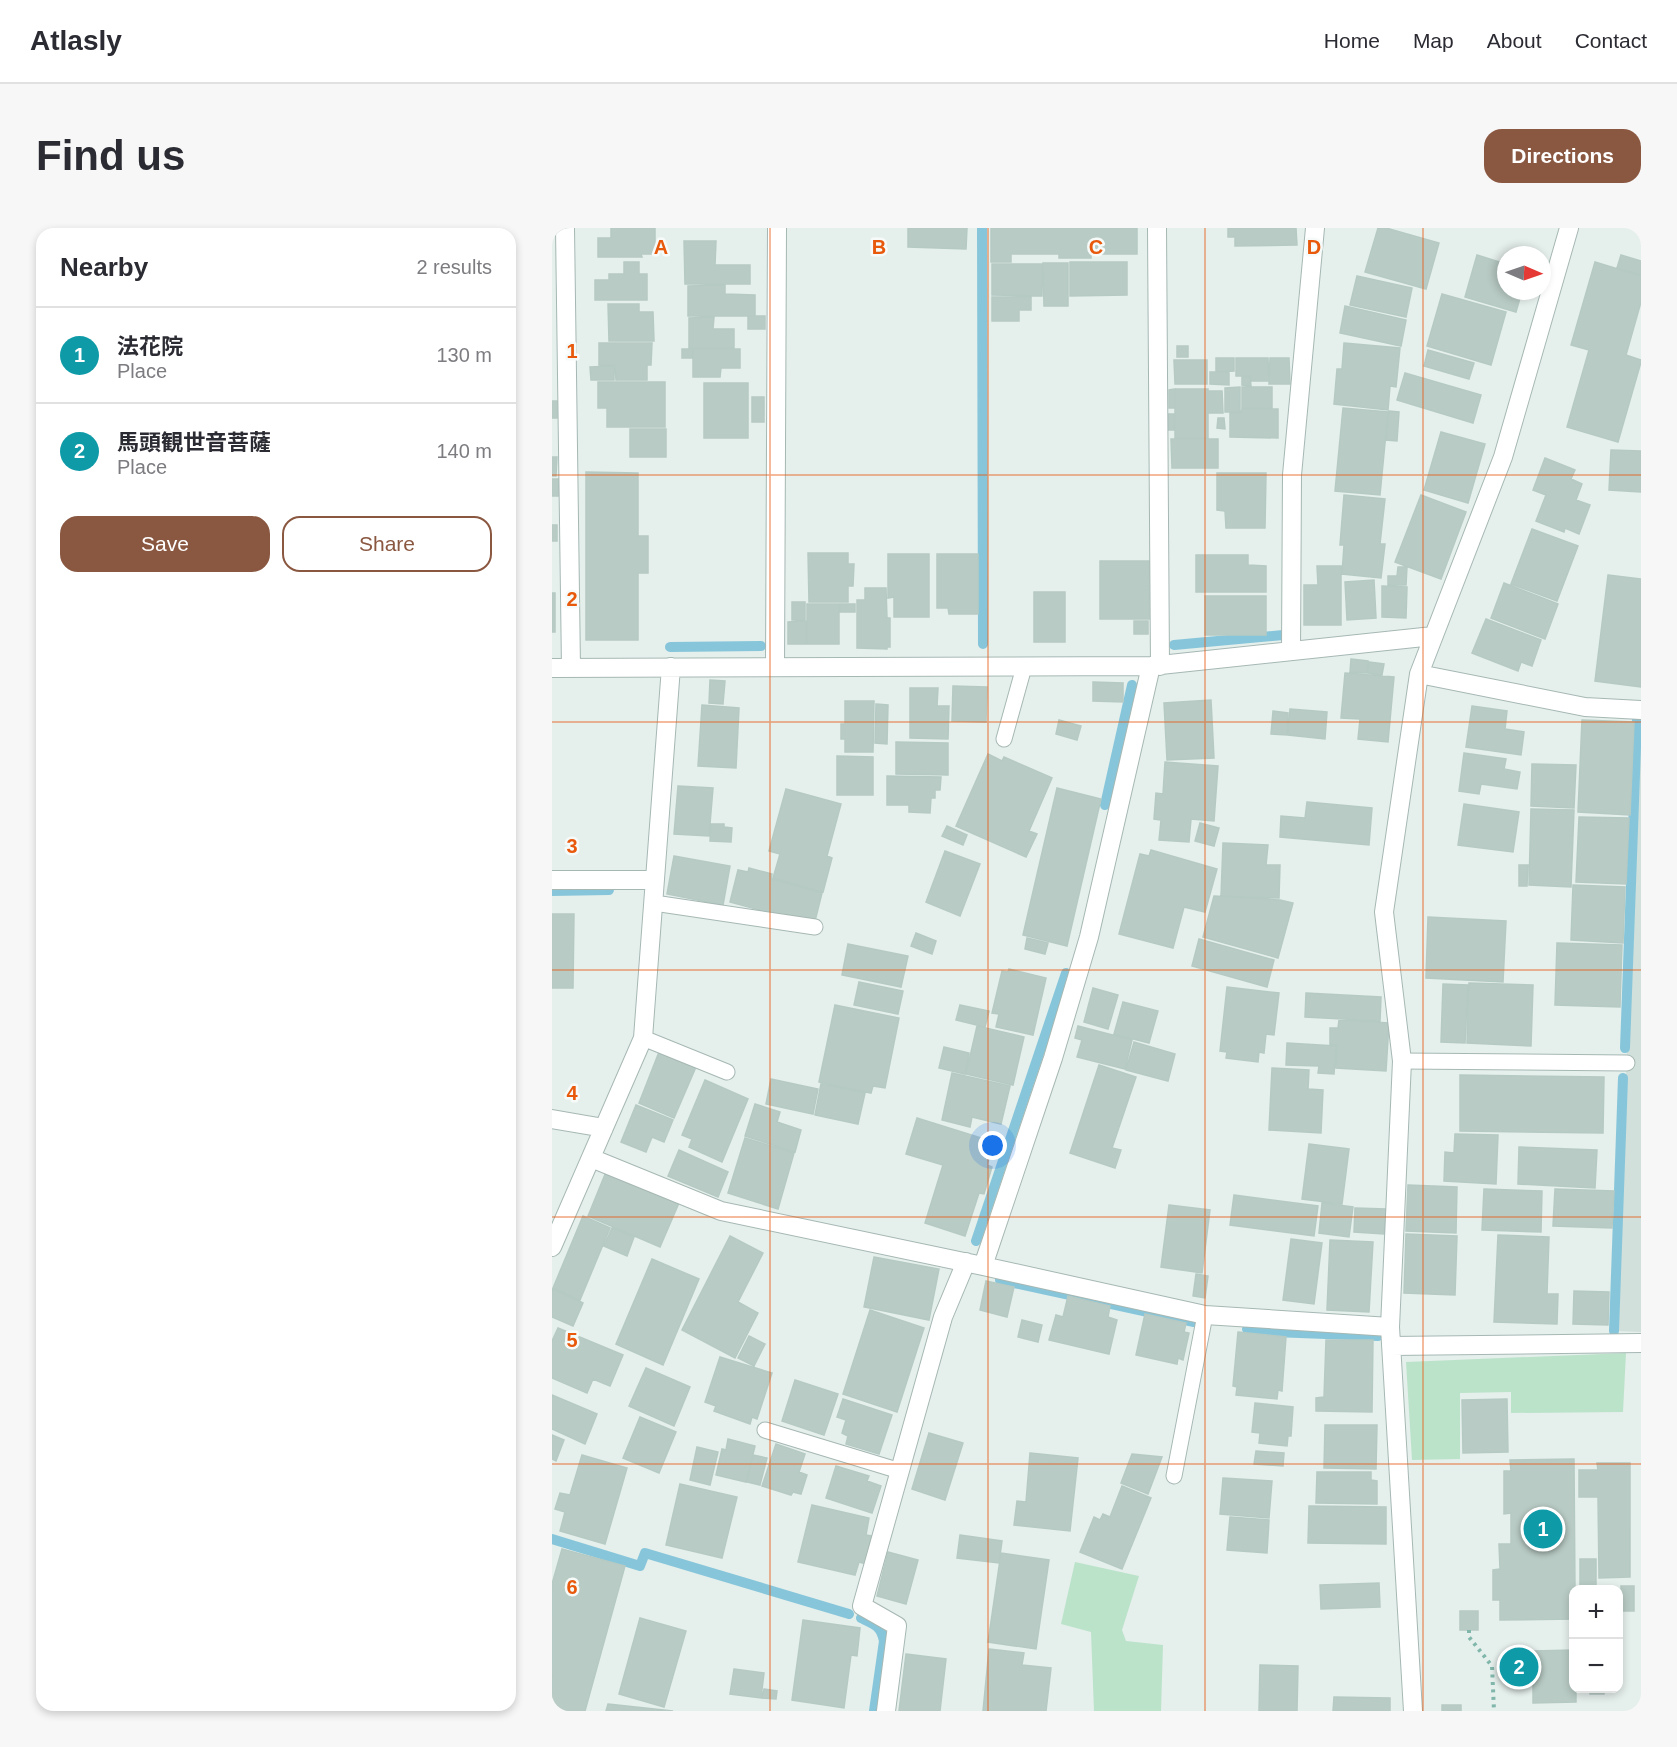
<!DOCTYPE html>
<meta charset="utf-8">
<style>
body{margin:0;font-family:Arial,"Noto Sans JP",sans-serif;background:#f7f7f7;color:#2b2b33}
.controls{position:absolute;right:18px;bottom:18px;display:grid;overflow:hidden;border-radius:12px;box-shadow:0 3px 9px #0003}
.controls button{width:54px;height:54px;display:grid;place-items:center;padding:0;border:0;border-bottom:2px solid #e1e1e2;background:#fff;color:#2b2b33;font:30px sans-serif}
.compass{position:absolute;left:945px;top:18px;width:54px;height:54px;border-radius:50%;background:#fff;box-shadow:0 3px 9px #0003;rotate:92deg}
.you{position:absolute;left:441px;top:918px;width:21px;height:21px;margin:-15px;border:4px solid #fff;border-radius:50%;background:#1a73e8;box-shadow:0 0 0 9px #1a73e833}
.badge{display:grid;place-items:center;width:39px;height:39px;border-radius:50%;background:#8a5741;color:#fff;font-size:20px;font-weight:700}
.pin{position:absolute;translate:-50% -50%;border:3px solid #fff;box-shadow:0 2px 6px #0006}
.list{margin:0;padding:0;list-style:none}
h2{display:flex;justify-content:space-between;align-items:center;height:78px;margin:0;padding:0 24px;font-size:26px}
h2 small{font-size:20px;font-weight:400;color:#7c7c81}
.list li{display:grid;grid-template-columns:39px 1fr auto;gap:18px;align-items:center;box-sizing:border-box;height:96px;padding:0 24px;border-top:2px solid #e1e1e2}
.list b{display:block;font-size:22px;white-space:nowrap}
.list p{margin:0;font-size:20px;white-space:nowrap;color:#7c7c81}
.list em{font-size:20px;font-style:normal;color:#7c7c81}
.actions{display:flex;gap:12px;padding:18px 24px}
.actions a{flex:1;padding:14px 0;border:2px solid #8a5741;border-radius:18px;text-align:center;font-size:21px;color:#8a5741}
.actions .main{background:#8a5741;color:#fff}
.map{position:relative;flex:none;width:1089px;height:1483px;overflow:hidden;border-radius:18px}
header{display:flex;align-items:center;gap:36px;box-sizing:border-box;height:84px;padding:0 30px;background:#fff;border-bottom:2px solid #e1e1e2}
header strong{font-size:28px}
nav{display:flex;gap:33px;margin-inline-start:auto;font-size:21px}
.intro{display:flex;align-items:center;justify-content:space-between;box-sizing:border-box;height:144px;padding:0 36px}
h1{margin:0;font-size:42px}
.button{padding:15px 27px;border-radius:18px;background:#8a5741;color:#fff;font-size:21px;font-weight:700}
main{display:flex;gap:36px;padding:0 36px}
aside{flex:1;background:#fff;border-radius:18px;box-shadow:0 3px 9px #0003}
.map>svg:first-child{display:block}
.built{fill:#d2e0db}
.green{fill:#bbe3ca}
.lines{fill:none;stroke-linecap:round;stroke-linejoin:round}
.stream{stroke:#87c6da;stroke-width:10}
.building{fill:#b9cbc5;stroke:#b6cac4;stroke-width:1.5}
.lane-casing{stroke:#a6b8b4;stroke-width:17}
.street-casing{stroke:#a6b8b4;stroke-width:20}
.path{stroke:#81b7ab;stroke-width:4;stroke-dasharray:3 4.5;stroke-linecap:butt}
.lane{stroke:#fff;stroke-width:15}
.street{stroke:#fff;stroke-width:18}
.grid{fill:none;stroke:#e8590c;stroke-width:1.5;stroke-opacity:0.55}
.grid-label{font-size:20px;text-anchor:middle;font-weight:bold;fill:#e8590c;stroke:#f6fbf9;stroke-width:5;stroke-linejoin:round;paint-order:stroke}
</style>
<header>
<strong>Atlasly</strong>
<nav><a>Home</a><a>Map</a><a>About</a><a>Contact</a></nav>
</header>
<div class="intro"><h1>Find us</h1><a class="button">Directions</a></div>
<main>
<aside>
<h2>Nearby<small>2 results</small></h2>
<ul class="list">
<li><span class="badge" style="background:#0f9aa8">1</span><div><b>法花院</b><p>Place</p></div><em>130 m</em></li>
<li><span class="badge" style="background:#0f9aa8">2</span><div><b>馬頭観世音菩薩</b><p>Place</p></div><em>140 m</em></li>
</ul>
<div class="actions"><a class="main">Save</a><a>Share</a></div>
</aside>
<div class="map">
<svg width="1089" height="1483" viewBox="0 0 1089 1483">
<rect width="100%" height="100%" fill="#e5efec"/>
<path class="built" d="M1088,494H1089V1104L1064,1103Z"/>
<path class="green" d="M1074,1125L1071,1184L959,1185V1164L908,1165V1231L860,1232L854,1134Z
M523,1334L587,1348L570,1402L574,1413L611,1417L609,1483H542L539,1404L509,1396Z"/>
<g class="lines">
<path class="stream" d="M430,0L431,416
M622,417L731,407
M118,419L209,418
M553,577L580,457
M0,663L57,662
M1073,820L1085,492
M424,1013L514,745
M448,1052L642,1094
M695,1101L721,1104L826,1108
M1062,1103L1071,850
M0,1311L88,1338L93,1325L297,1386
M309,1390C322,1396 329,1398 332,1413L322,1483"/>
</g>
<path class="building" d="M59,0H103V26H89L90,29H46V10H59Z
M356,0H415L414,21L356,19Z
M439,0H585V26H539V30H507V26H459V34H439Z
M676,0H744L745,17L683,18V9H676Z
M826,0H834L887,15L874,61L813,44Z
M132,13H164L163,37H198V56H133Z
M925,27L954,36V63H970L964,84L913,69Z
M1069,27L1089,33V47L1065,40Z
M72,34H87V46H95V72H43V52H57V46H72Z
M518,34H575V67L518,68Z
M1043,34L1089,48V74L1074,127L1089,132V134L1066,214L1015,199L1037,122L1019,117Z
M491,35H516V78H492Z
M440,36H490V68L440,67Z
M805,48L860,60L854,89L798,77Z
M173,57V66L203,67V88H136V58Z
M890,66L954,84L939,137L875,118Z
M440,69H479V82H467V93H440Z
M56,76H87V84H101L102,113H57Z
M793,78L854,92L849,118L788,105Z
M196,88H213V101H196Z
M162,89L161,101H182V120H137V90Z
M47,115H100L99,137H95V152H64L63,137H47Z
M792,115L848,120L844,159L838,158L836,182L782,176L785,141H790Z
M625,118H636V129H625Z
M130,121H140V130H130Z
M141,121H188V140H169L168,149H141Z
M876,122L922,135L917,151L872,138Z
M664,130H682V143L664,144Z
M684,130H716L717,153H699V148H684Z
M718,130H737L738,156H717Z
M622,132H655V156H623Z
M62,138V152H39L38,139Z
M658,144H677V157L658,156Z
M853,145L929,167L921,195L845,172Z
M690,149H698L699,158L690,157Z
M46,154H113V199H55V180H46Z
M152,155H196V210H152Z
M688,159V184H673V160Z
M690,159H720V180H690Z
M623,161V180H617V162Z
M623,161H656V210H623Z
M656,163H670L671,185H656Z
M200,169H212V194H200Z
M0,173H5V190H0Z
M791,180L836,184L828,267L783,263Z
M690,181H726V210L678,209V185H689Z
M837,183L847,184L845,213L834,212Z
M616,186H622V202H616Z
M666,190H672L673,201L665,200Z
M78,201H114V229H78Z
M889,204L933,216L916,275L872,262Z
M619,211H666V240H620Z
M1059,222L1089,223V264L1057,262Z
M0,229H5L4,248H0Z
M993,230L1023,242L1019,251L1030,256L1024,272L1038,277L1027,306L1013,300L1012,304L984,293L994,267L981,262Z
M34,244L86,245V308H96V345H86V412H34Z
M665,245H714L713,300H674L673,283L665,282Z
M0,251H7V268H0Z
M792,267L833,271L828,316H833L829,350L790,346L792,317H788Z
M869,267L914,284L889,351L843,334Z
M0,297H5V313H0Z
M980,301L1026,318L1005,373L959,356Z
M256,325H296V336H302L301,358H296V374H257Z
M336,326H377V389H342V369L336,370Z
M385,326H426V386H397L396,380H385Z
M644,327H696V337L714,338V364H644Z
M548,333H597V391H548Z
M765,338H789V397H752V357H766Z
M846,339H855L854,357H836V348H845Z
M1056,347L1089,351V459L1043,453Z
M822,352L824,390L795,392L793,354Z
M952,355L1006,376L993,411L939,390Z
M830,358L855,359L854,390L830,389Z
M313,360H334L335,390H338V419H335V421L305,420V372H313Z
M482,364H513V414H482Z
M0,365H3V404H0Z
M653,368H714V407H653Z
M240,374H253V392H240Z
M255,376H287V416H255Z
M288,376H303V384H288Z
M934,391L989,412L980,438L969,434L966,443L920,425Z
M254,393V416H236V394Z
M582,393H596V406H582Z
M799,431L816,433L815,445L798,444Z
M817,434L832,436L830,447L816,445Z
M793,445L842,449L836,514L806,511L808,491L789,490Z
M158,452L173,453L171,476L157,475Z
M541,454L571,455V474L541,473Z
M401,458L435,459L434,494L400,493Z
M358,460H386L385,478H397L396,511L358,510Z
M659,472L662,530L615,532L612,475Z
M293,473H322L321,524H293V511H289V496H293Z
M324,476L336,477L335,516L323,515Z
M150,477L187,480L184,540L146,538Z
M920,478L955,483L953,501L972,504L969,527L914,519Z
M738,481L775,484L773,511L736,507Z
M721,483L736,485L735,507L719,506Z
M507,492L529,498L525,512L504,506Z
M1030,492L1082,494L1078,587L1026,584Z
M344,514L396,515V547L344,546Z
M912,525L954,531L952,541L968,544L965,561L929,556L927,566L907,563Z
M436,526L450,533L452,529L500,550L477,603L485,606L474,629L404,598Z
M285,528L321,529V567H285Z
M613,534L666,538L662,593L639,591L637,614L607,612L609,592L602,591L604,565L611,566Z
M980,536L1024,537L1022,580L979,578Z
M335,548L389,549L388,562H383V570H379L378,585L357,584V577H335Z
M126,558L161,560L157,608L122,606Z
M505,560L549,571L515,718L471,707Z
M234,561L289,576L275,628L280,630L271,664L221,650L228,626L217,623Z
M755,574L820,580L817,617L728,609L729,588L753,590Z
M912,576L967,584L961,624L906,617Z
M979,581L1022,582L1019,659L977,657Z
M1027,589L1077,590L1074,656L1024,654Z
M648,595L667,600L662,618L643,613Z
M159,596H172V599L180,600L179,614L158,613Z
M395,598L415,607L411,617L390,608Z
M671,615L716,617L714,637H728L727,670L669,668Z
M599,622L665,641L653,684L632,679L621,720L567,706L588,626L597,628Z
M393,623L428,636L408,688L374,674Z
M122,628L178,638L171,677L115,666Z
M967,637H976L975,658H967Z
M197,640L220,646L219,651L270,665L262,697L178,674L186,642L196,644Z
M1021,657L1073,659L1071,715L1019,712Z
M662,668L728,672L741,675L726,730L651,709Z
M0,686H22L21,760H0Z
M876,689L954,693L951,754L874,750Z
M364,705L384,713L380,726L359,718Z
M475,710L496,715L493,726L473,721Z
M647,711L722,732L715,759L640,738Z
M1005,715L1070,717L1068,779L1003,777Z
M296,716L356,728L349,759L290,747Z
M457,741L494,750L481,807L444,799L447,786L440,785L450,743L456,744Z
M307,754L351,763L346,786L302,777Z
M917,755L981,757L979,818L915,815Z
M891,756L916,757L913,815L889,814Z
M675,759L727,765L722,807L714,806L712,825L707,824L706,834L674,830L675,824L668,823Z
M541,760L566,767L556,801L532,794Z
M754,765L829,769L828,793L753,789Z
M571,774L606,783L597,815L562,806Z
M283,777L347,790L333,860L321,858L319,865L267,854Z
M408,777L437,783L433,799L404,792Z
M787,792L837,795L834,843L784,840L785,817L778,816V800H786Z
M425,798L472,809L461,857L414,846Z
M526,798L580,812L573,841L525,829L530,812L523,810Z
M582,814L623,826L616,853L574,842Z
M735,815L784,818L782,846L766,845L767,838L734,837Z
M392,819L417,825L413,846L387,840Z
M107,824L144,839L122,890L87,875Z
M547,837L584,849L560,920L569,922L563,940L518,925Z
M720,840L757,842L756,861L771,862L769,905L717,902Z
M400,845L458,858L449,896L420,889L418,899L390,892Z
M908,847L1052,849L1051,905L908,903Z
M219,851L266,861L261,886L214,876Z
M153,852L196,871L170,934L137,919L140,911L130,907Z
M269,856L313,865L306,896L263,887Z
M203,876L228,884L225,894L249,902L243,924L193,908Z
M84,877L121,892L112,914L100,909L94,924L69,914Z
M365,890L442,914L435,937L440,939L432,966L427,965L413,1008L373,995L391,937L354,926Z
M903,906L946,907L944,956L892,953L893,924L902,925Z
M193,910L242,925L226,981L176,965Z
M757,916L797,921L790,976L750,971Z
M967,919L1045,922L1043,960L966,956Z
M127,922L176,944L166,969L116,948Z
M54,944L127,975L108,1019L36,988Z
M856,957L905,959L904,1005L854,1003Z
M932,961L990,963L989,1004L930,1002Z
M1003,961L1062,963L1060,1000L1001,998Z
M682,967L766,978L762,1008L678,997Z
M770,975L801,979L797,1009L767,1005Z
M617,977L658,982L650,1045L609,1039Z
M803,980L834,981L832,1006L802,1004Z
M31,988L58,1000L28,1072L1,1060Z
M60,1000L82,1009L75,1028L52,1018Z
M854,1006L905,1008L903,1067L852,1065Z
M946,1007L997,1009L995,1066H1006L1005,1096L942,1094Z
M178,1008L211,1025L186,1074L206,1085L183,1130L130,1102Z
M739,1011L770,1015L762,1076L731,1072Z
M778,1012L821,1014L817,1084L775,1082Z
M322,1029L387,1041L377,1092L312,1079Z
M100,1031L147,1051L111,1137L64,1116Z
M644,1046L656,1048L653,1070L641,1068Z
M434,1053L462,1059L455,1089L428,1082Z
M0,1061L31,1075L21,1098L0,1089Z
M1022,1063L1057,1064L1056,1097L1021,1096Z
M516,1068L558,1078L556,1089L565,1092L557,1126L497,1112L504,1087L511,1089Z
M318,1082L372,1100L345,1184L291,1166Z
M593,1086L634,1095L632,1104L637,1105L631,1132L626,1130L625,1136L584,1127Z
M470,1092L490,1097L486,1114L466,1109Z
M6,1100L71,1127L58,1158L41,1151L35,1165L0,1150V1113Z
M686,1104L734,1109L730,1163L726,1162L725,1171L684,1167L685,1159L681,1158Z
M197,1108L213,1116L202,1138L186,1130Z
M774,1112H821L820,1184L764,1183V1170L772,1169Z
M168,1129L220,1145L205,1191L200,1189L198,1196L162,1183L164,1178L153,1174Z
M94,1140L138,1159L122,1198L77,1178Z
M243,1152L286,1166L272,1207L230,1193Z
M0,1167L45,1186L33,1216L0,1201Z
M291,1171L340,1187L327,1226L294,1216L296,1208L290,1205L294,1192L285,1189Z
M955,1171L956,1224L911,1225L910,1172Z
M703,1175L741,1179L739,1208H736L735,1218L707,1215L708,1205L700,1204Z
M88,1189L124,1204L107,1245L71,1230Z
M773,1197H825L824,1241L772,1240Z
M377,1205L411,1215L393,1272L360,1261Z
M0,1207L12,1212L4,1233L0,1231Z
M176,1211L203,1218L194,1254L164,1247L170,1221L174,1222Z
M224,1216L253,1226L247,1244L255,1247L249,1266L241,1264L239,1267L210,1258Z
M145,1219L166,1224L158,1257L138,1252Z
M704,1223L732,1225L731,1238L702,1236Z
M478,1225L526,1230L518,1303L462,1297L465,1273L474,1274Z
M580,1226L610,1229L596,1266L569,1255Z
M30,1227L75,1240L53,1316L8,1303L13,1284L3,1281L8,1265L18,1267Z
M201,1227L215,1230L208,1257L195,1254Z
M1022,1231L1023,1362H1022V1391L948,1392V1372H941V1342L948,1341L947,1316H959V1285L952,1286V1243H959L958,1232Z
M1045,1235H1078V1349L1047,1350L1046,1269H1027V1242H1046Z
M284,1238L317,1248L315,1253L329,1258L320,1285L274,1270Z
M765,1244H819V1252L825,1253V1276L764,1275Z
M671,1250L720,1253L717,1290L668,1286Z
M128,1256L185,1269L170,1330L114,1317Z
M570,1258L599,1270L570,1341L528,1324L542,1289L548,1292L551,1286L558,1289Z
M260,1277L317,1290L314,1307L321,1308L314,1336L307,1334L303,1347L246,1334Z
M757,1278L834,1279V1316L756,1315Z
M678,1289L717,1292L715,1325L675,1322Z
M408,1307L450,1313L447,1335L405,1330Z
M10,1321L73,1338L33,1483H0V1356Z
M336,1324L366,1332L354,1376L325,1368Z
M449,1325L497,1332L484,1421L436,1414Z
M1028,1331H1044V1362H1028Z
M827,1355L828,1379L769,1381L768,1357Z
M1069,1358H1082V1383H1069Z
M908,1383H926V1402H908Z
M88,1390L134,1403L112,1479L67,1466Z
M251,1392L308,1400L305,1428L299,1427L292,1480L240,1472Z
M437,1421L472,1425L470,1437L499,1440L494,1483H431Z
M1022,1422V1460H1024V1474L981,1475V1423Z
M354,1426L394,1431L388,1483H347Z
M708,1437L746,1438L745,1483H707Z
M182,1441L212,1445L209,1470L178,1466Z
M1038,1460H1052V1466H1038Z
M212,1461L225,1463L224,1471L210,1470Z
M782,1469L838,1470V1483H781Z
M56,1476L121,1483H54Z
M890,1477H909V1483H890Z"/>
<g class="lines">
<defs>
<path id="lane" d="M452,511L472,439
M102,675L263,699
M91,810L175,844
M850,833L1075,835
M213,1202L348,1243
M622,1248L653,1087"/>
<path id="street" d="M13,0L19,440
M605,0L608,438
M739,423L740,247L763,0
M223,439L225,0
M0,440L599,438L881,408
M867,446L1033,479L1089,482
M0,652H103
M0,891L52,900
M39,930L169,983L431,1038L653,1087L838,1099
M0,1019L91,810L119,439
M431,1038L501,830L537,709L599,438
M839,1118L1089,1115
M334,1483L345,1398L310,1378L391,1089L414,1034
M861,1483L838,1099L850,833L832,684L867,446L951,229L1017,0"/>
</defs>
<use href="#lane" class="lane-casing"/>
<use href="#street" class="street-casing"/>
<path class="path" d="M917,1402V1409L940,1438L942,1483
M966,1457L967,1443"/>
<use href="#lane" class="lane"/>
<use href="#street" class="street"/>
</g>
<path class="grid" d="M218,0V1483M436,0V1483M653,0V1483M871,0V1483M0,247H1089M0,494H1089M0,742H1089M0,989H1089M0,1236H1089"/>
<g class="grid-label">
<text x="109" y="26">A</text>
<text x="327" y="26">B</text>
<text x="544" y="26">C</text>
<text x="762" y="26">D</text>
<text x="20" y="130">1</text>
<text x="20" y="378">2</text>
<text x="20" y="625">3</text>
<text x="20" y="872">4</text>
<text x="20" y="1119">5</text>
<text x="20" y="1366">6</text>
</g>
</svg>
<div class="controls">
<button>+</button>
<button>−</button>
</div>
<svg class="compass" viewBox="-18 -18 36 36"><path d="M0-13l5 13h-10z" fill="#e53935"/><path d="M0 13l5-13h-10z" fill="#7c7c81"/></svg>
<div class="you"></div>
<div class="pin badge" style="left:991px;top:1301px;background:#0f9aa8">1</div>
<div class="pin badge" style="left:967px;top:1439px;background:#0f9aa8">2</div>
</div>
</main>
